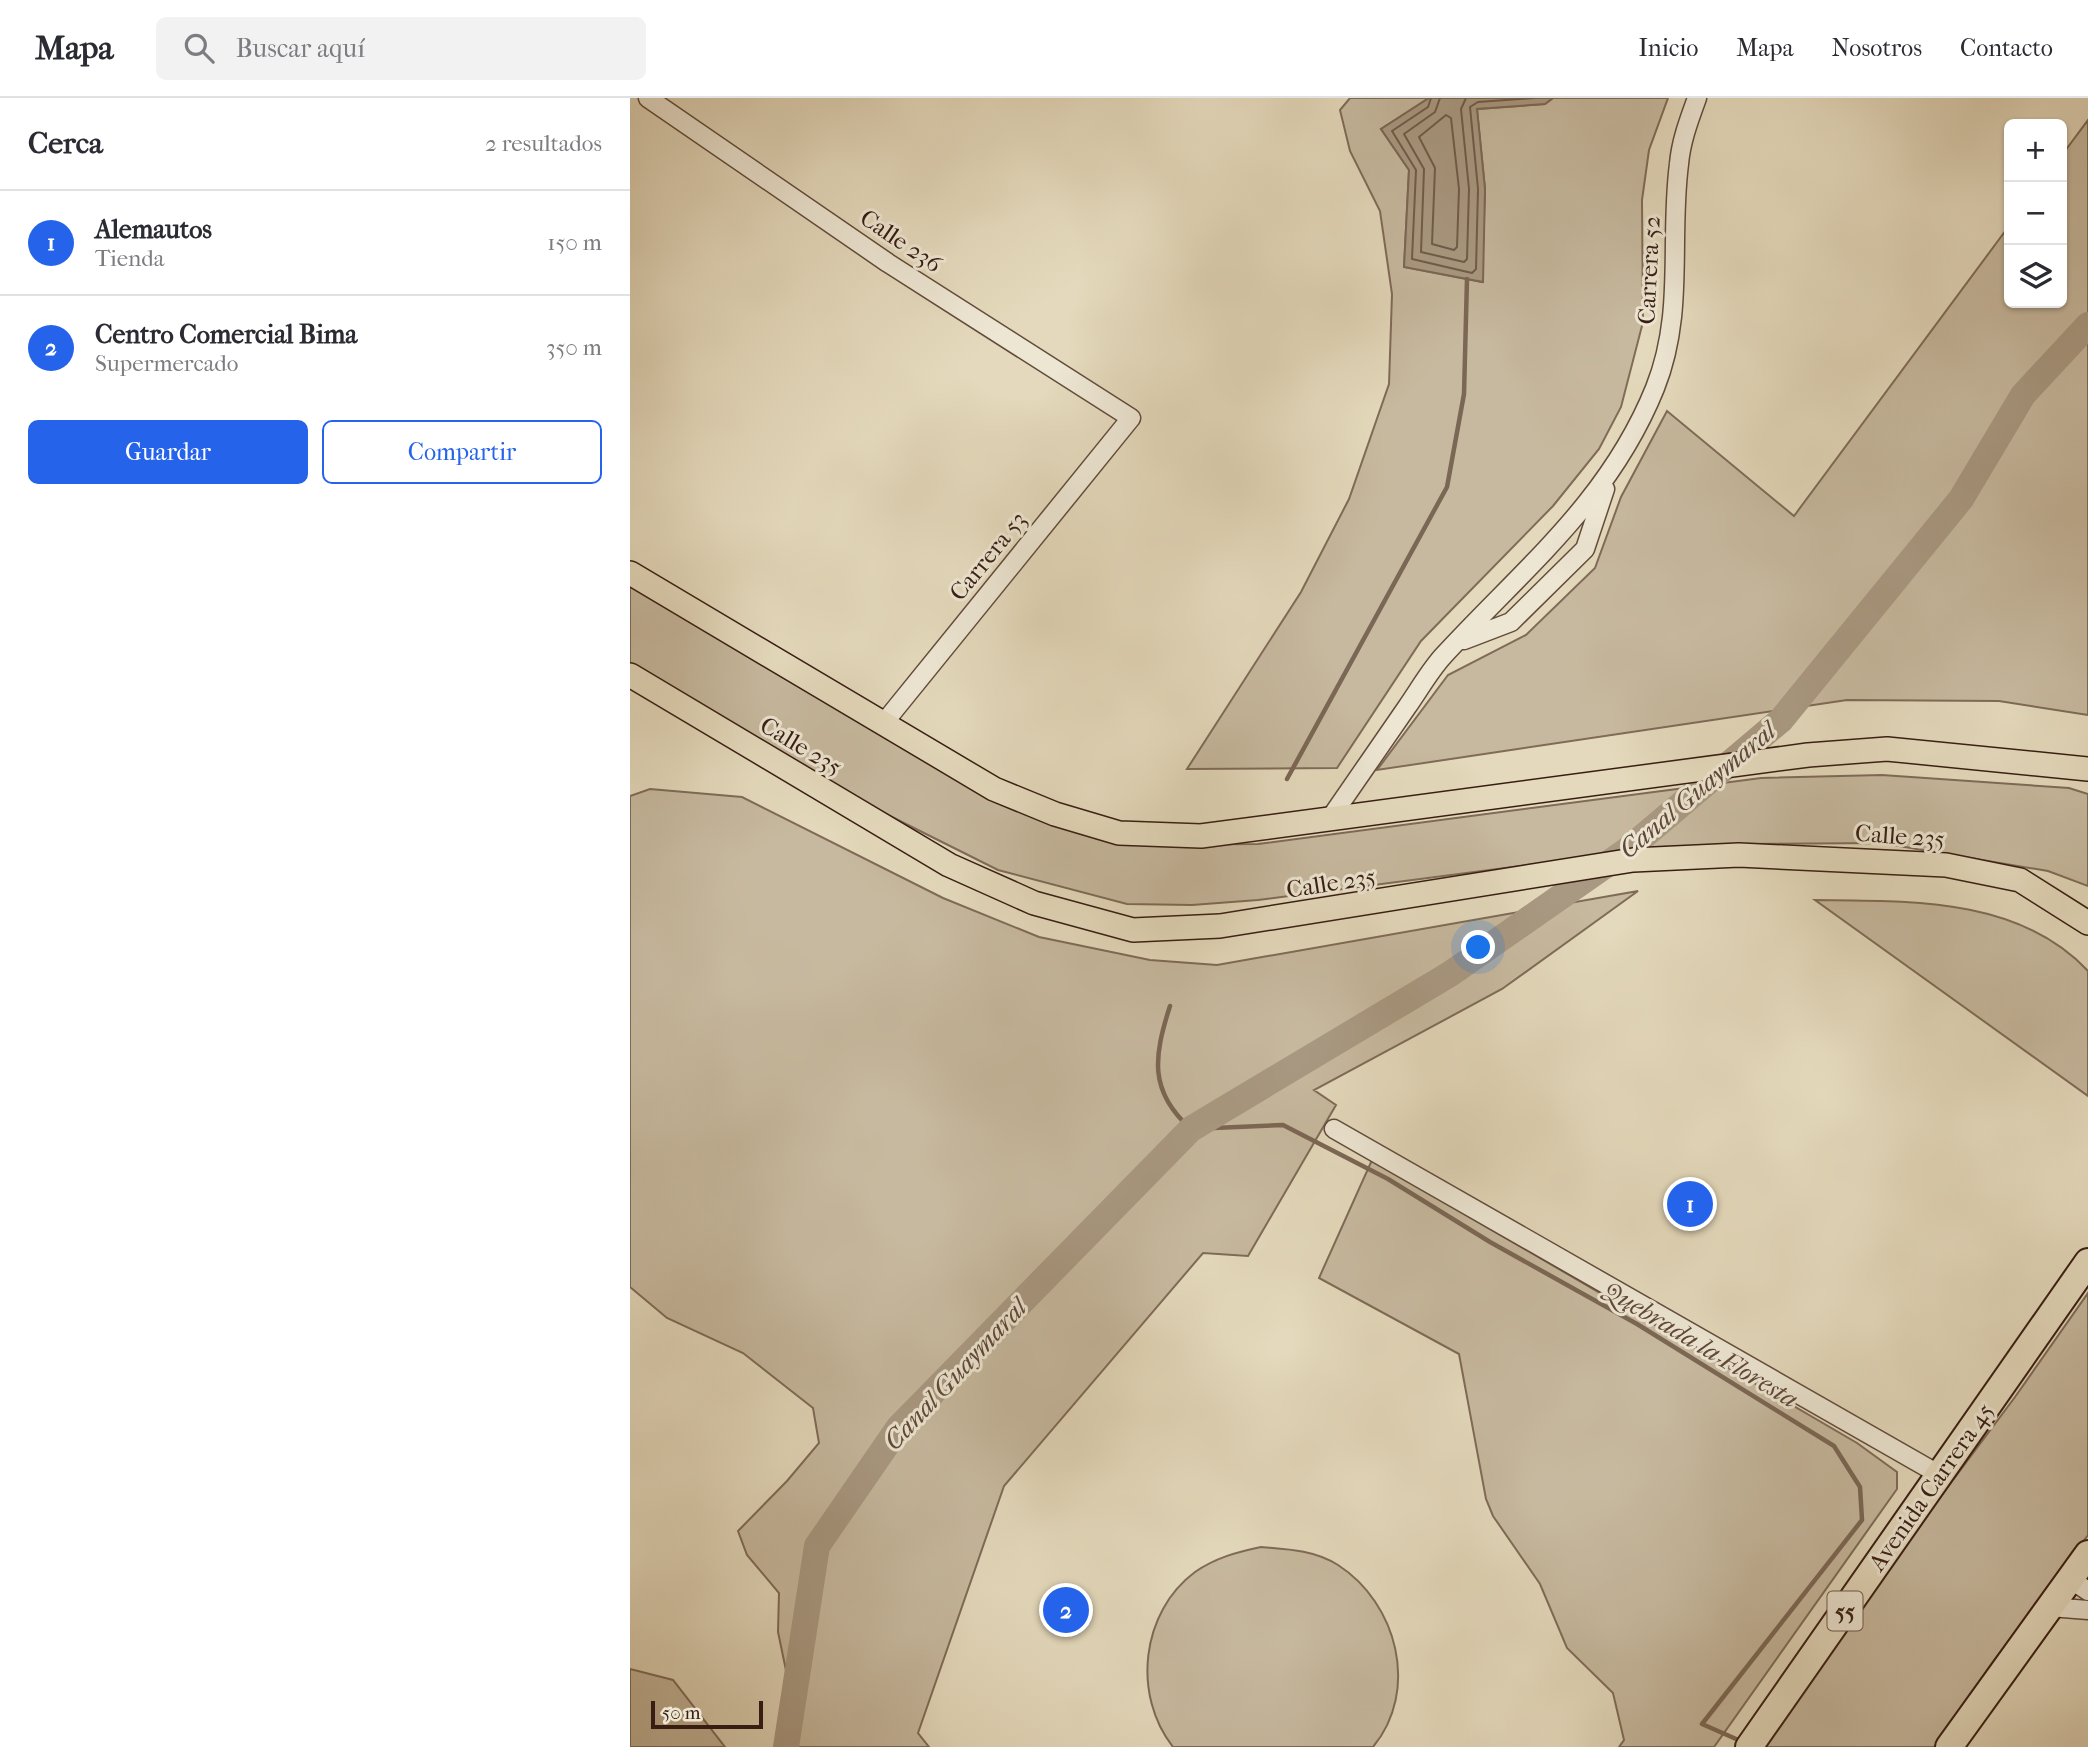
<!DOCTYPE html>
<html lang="es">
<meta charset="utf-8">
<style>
body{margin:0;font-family:"IM FELL French Canon",serif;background:#f2f2f3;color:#2b2b33}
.controls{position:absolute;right:21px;top:21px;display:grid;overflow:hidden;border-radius:10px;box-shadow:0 2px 5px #0004}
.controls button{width:63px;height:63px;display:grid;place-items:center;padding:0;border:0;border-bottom:2px solid #e1e1e2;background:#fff;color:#2b2b33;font:35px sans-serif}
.scale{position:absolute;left:21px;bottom:18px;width:112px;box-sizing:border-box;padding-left:7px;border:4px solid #371d12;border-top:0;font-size:19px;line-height:24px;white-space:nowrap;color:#371d12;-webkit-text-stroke:5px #ede6d3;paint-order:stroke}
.you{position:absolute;left:849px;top:850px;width:24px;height:24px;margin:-18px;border:5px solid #fff;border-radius:50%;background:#1a73e8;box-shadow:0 0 0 10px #1a73e833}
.badge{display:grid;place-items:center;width:46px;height:46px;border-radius:50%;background:#2563eb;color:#fff;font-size:23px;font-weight:700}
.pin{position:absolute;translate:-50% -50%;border:4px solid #fff;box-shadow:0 2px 7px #0006}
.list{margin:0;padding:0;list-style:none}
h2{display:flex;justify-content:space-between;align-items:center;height:91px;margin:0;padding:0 28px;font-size:30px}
h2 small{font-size:23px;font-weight:400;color:#7c7c81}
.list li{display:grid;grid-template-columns:46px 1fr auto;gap:21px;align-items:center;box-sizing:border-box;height:105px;padding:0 28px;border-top:2px solid #e1e1e2}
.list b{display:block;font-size:26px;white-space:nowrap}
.list p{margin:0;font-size:23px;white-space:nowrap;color:#7c7c81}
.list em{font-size:23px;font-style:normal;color:#7c7c81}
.actions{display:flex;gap:14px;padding:21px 28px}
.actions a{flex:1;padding:16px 0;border:2px solid #2563eb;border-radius:10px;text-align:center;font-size:24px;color:#2563eb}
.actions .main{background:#2563eb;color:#fff}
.icon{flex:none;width:38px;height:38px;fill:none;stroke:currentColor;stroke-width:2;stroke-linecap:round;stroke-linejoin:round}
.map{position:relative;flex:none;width:1458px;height:1649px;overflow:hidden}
header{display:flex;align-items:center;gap:42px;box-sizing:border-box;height:98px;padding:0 35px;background:#fff;border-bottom:2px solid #e1e1e2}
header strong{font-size:33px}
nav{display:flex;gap:38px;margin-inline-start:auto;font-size:24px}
.search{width:490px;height:63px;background:#f2f2f3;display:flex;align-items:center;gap:18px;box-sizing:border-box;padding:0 24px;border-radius:10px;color:#7c7c81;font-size:26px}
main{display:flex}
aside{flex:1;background:#fff}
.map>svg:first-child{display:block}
.green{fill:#c7b99f;stroke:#7f6b58;stroke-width:2}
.water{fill:#a99982;stroke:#7b6755;stroke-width:2}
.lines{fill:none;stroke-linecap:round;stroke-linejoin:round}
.shore{stroke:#705b4a;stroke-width:2}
.stream{stroke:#7b6755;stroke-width:4.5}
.river{stroke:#a99982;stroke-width:26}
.minor-casing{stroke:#624c3c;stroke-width:21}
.major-casing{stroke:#371d12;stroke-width:26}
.highway-casing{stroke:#371d12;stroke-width:30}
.minor{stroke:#ede6d3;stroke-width:18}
.major{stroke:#e4d9bc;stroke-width:23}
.highway{stroke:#e4d9bc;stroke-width:26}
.labels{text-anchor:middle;stroke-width:6;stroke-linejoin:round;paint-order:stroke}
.shield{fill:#ede6d3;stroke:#6e594c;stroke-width:2}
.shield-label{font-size:23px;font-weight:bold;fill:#371d12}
.street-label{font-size:24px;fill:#371d12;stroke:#ede6d3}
.water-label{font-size:26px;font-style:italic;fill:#5f4839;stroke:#ede6d3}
</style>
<header>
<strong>Mapa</strong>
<div class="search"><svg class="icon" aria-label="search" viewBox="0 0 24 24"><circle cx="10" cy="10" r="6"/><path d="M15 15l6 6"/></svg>Buscar aquí</div>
<nav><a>Inicio</a><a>Mapa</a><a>Nosotros</a><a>Contacto</a></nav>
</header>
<main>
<aside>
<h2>Cerca<small>2 resultados</small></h2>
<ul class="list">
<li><span class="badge">1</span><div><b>Alemautos</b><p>Tienda</p></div><em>150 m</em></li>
<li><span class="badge">2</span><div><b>Centro Comercial Bima</b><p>Supermercado</p></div><em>350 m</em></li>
</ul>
<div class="actions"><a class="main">Guardar</a><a>Compartir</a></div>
</aside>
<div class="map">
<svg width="1458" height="1649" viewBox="0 0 1458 1649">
<rect width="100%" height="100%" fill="#e4d9bc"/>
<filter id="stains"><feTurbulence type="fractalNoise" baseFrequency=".00286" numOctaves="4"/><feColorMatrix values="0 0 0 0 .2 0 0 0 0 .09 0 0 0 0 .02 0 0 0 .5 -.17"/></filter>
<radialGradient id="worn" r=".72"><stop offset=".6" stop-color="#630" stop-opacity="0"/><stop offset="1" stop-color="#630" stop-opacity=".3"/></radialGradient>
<path class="green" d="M720,0H799L751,31L779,72L774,169L852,184L855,91L847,11L915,6L923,0H1038L1019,52L1012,102L1013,224L991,309L969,351L923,408L791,543L707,670L557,671L671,494L719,401L759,286L762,196L750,113L720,53L710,12Z
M1458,22V617L1369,603L1217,602L747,672L818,577L896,537L965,470L991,399L1037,313L1164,418L1379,128V205H1432V57Z
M0,487L385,709L495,747L628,746L1131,680L1252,677L1439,690L1458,696V788L1418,773L1251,745L1113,746L1013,752L628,802L562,807L497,806L368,772L248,712L0,565Z
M20,691L112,699L313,800L409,839L520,862L587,867L1008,793L872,891L684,992L706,1007L618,1158L573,1155L374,1388L288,1635L299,1649H148L158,1582L148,1534L149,1495L117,1457L108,1433L157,1383L189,1345L183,1310L113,1255L37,1220L0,1189V698Z
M1185,802C1279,803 1389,799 1458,873V998Z
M742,1062L1227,1345L1267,1374V1391L1084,1649H989L994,1642L983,1595L937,1550L910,1486L863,1418L856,1401L829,1256L689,1180Z
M1458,1195V1437L1362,1565L1304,1649H1135L1258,1469L1385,1299Z
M631,1449C657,1451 685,1452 708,1467C767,1505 790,1592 743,1649H543C502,1597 511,1514 565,1474C585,1460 607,1454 631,1449Z
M0,1571L43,1582L95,1649H0Z"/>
<path class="water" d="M799,0H923L915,6L847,11L855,91L853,184L774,169L779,72L751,31Z"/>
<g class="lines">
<path class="shore" d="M801,0L798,9L762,33L786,72L782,161L842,175L846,171L848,91L840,9L848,4L904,0
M810,0L805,14L774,36L794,71L791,154L834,164L837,161L839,91L831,11L836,0
M816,17L821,20L829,91L827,149L824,152L802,146L805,70L789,39Z"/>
<path class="stream" d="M657,681L817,389L834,296L837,181
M540,908C524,958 518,993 561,1031L653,1027L758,1081L860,1144L1007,1226L1204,1348L1230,1389L1232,1422L1072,1626L1113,1644"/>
<path class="river" d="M156,1649L187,1448L269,1329L561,1031L820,876L996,753L1151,622L1331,401L1393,297L1458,227"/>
<defs>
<path id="minor" d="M18,0L258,165L501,320L253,626
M834,542L881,524L955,451L975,391
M699,722C725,684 751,647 777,609C789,592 800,572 814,557C894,470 979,404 1025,290C1055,215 1039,143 1049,66C1051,43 1059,22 1067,0
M704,1031L1310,1377
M1440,1481L1458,1493
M1420,1509L1458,1512"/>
<path id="major" d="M0,475L364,691L425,716L489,735L571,738L1178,657L1257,651L1458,671
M0,577L319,767L404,805L503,832L590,828L1003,762L1109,757L1316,767L1390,782L1458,825"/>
<path id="highway" d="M1119,1649L1458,1164
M1319,1649L1458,1456"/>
</defs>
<use href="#minor" class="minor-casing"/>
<use href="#major" class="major-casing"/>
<use href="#highway" class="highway-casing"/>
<use href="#minor" class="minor"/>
<use href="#major" class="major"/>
<use href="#highway" class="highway"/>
</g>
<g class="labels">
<rect class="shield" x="1197.5" y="1493.5" width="35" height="39" rx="5"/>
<g class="shield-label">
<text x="1215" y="1521">55</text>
</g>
<g class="street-label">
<text transform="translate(271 143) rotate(34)" y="8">Calle 236</text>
<text transform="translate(1019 172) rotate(-87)" y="8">Carrera 52</text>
<text transform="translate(358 458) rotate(-51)" y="8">Carrera 53</text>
<text transform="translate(171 648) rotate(31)" y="8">Calle 235</text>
<text transform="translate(1270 738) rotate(4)" y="8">Calle 235</text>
<text transform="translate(701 785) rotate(-9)" y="8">Calle 235</text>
<text transform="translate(1301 1389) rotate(-55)" y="8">Avenida Carrera 45</text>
</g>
<g class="water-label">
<text transform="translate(1067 692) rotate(-40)" y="9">Canal Guaymaral</text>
<text transform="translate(1071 1246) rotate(31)" y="9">Quebrada la Floresta</text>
<text transform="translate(325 1276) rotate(-47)" y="9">Canal Guaymaral</text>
</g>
</g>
<rect width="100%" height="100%" filter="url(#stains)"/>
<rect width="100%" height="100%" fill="url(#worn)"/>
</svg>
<div class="controls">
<button>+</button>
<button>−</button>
<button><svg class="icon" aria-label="layers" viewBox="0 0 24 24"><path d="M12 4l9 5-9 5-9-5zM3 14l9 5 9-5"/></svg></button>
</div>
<div class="scale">50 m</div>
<div class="you"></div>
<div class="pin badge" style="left:1060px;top:1106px">1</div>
<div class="pin badge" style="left:436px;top:1512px">2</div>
</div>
</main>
